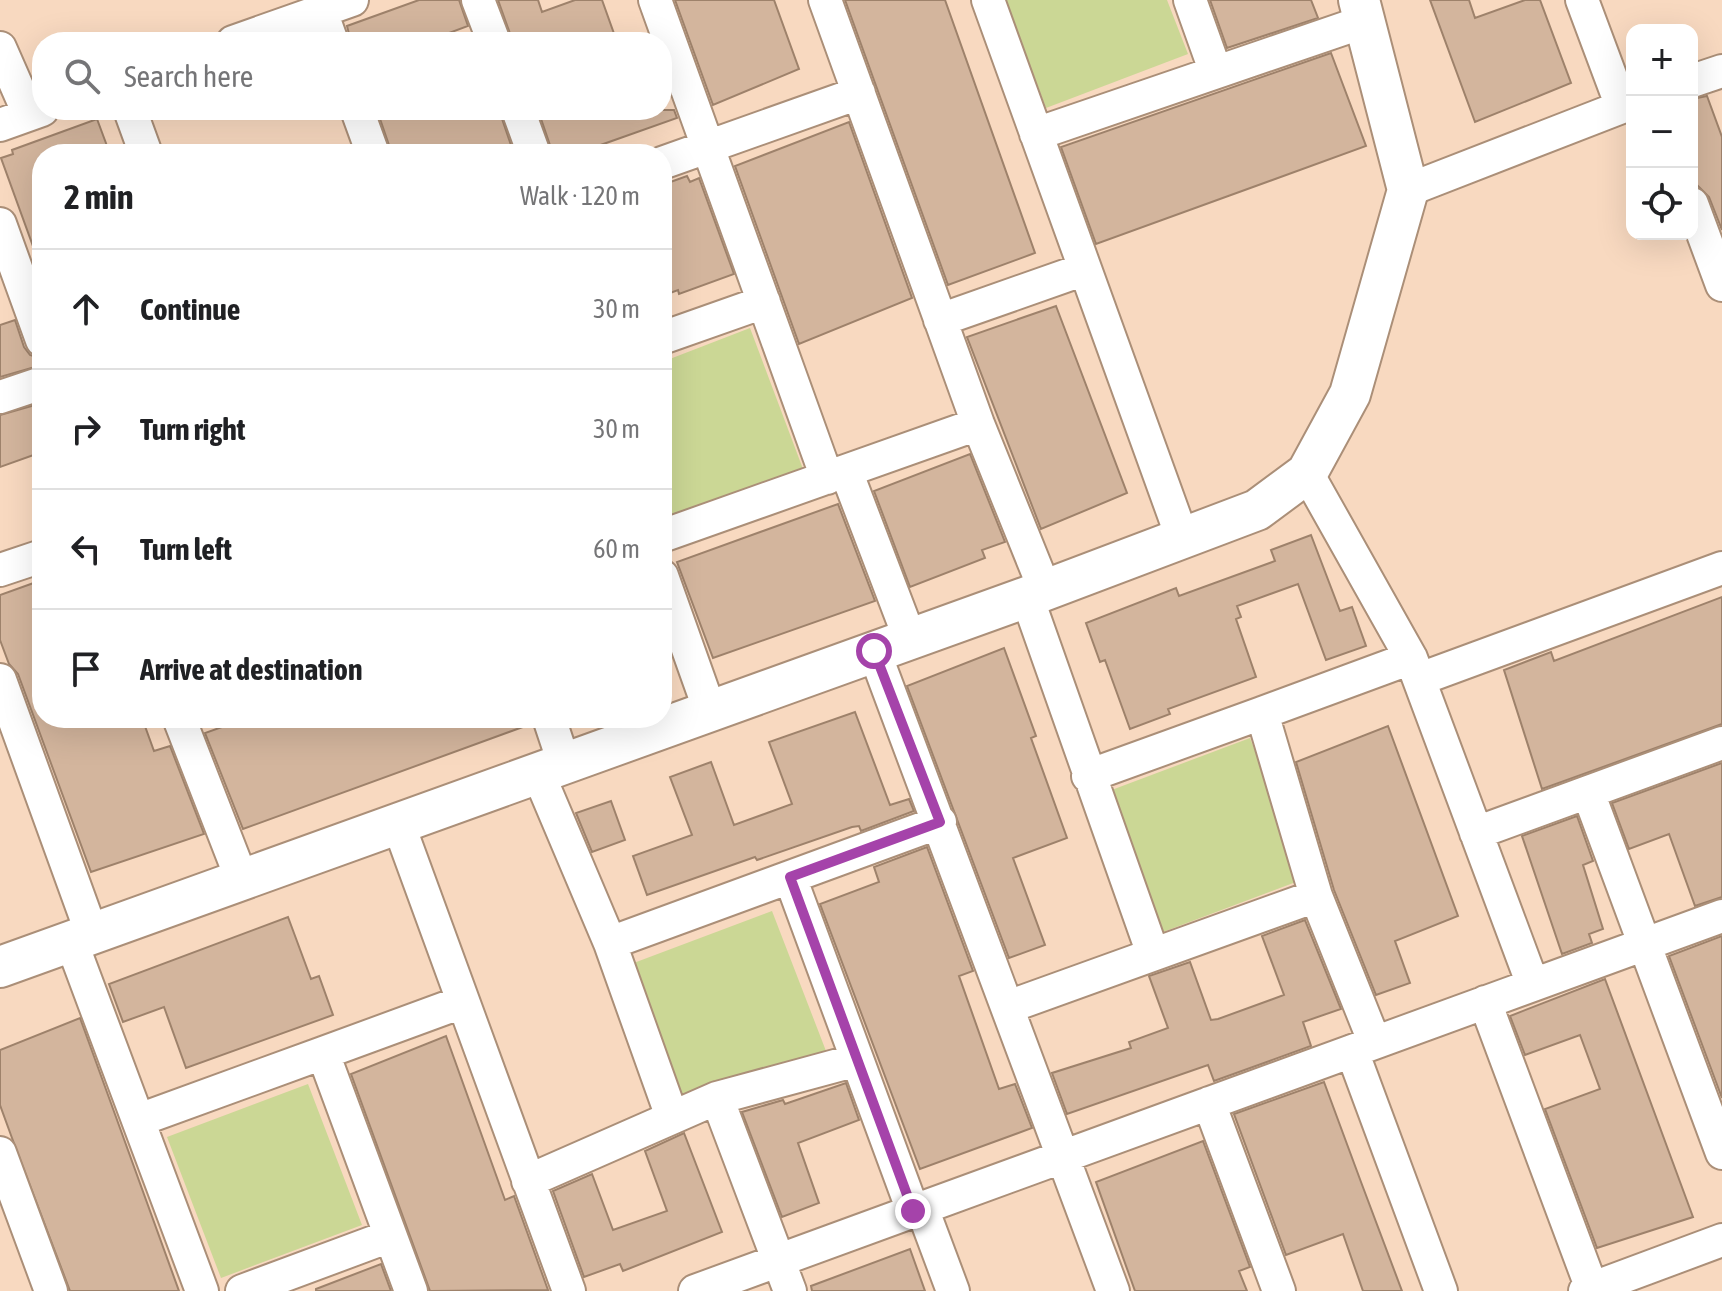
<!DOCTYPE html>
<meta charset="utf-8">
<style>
body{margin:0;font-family:"Asap Condensed",sans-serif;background:#f6f6f6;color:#202124}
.controls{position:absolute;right:24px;top:24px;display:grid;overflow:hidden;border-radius:16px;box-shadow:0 8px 32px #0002}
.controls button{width:72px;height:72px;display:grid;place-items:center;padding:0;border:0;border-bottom:2px solid #e0e0e0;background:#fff;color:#202124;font:40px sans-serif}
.stop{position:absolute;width:24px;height:24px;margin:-18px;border:6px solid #a543aa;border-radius:50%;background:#fff}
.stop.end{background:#a543aa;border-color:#fff;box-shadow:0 2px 8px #0008}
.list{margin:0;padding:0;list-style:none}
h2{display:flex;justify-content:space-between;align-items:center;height:104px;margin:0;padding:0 32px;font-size:34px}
h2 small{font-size:26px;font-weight:400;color:#757577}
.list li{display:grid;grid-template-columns:52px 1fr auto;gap:24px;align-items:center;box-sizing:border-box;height:120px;padding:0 32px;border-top:2px solid #e0e0e0}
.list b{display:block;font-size:30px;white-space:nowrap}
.list em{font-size:26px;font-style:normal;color:#757577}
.icon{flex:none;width:44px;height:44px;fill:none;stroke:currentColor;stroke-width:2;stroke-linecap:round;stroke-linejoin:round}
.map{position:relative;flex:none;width:1722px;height:1291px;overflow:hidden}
.search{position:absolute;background:#fff;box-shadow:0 8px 32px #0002;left:32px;top:32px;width:640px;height:88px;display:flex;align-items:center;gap:20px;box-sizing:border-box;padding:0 28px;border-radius:32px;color:#757577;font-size:30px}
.panel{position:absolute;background:#fff;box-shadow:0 8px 32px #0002;left:32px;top:144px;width:640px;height:584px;border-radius:32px}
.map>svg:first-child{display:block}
.green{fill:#cbd795}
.building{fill:#d3b59d;stroke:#9e826b;stroke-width:2}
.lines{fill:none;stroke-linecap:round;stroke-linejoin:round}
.minor-casing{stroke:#ab8f78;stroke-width:36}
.tertiary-casing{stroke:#ab8f78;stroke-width:44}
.minor{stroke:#fff;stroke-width:32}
.tertiary{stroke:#fff;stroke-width:40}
.route{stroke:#a543aa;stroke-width:10}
</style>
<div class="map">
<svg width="1722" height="1291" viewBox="0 0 1722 1291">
<rect width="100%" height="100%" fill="#f8d9c0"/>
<path class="green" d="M1005,0H1167L1188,54L1046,108Z
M750,328L803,469L662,520V362Z
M1250,738L1304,879L1163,932L1109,791Z
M772,911L826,1051L685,1105L631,964Z
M308,1084L362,1225L221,1278L167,1137Z"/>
<path class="building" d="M419,0H459L468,26L425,42H351L347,26Z
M498,0H538L542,12L575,0H602L617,42H513Z
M675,0H774L799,69L713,105Z
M845,0H945L1035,253L948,285Z
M1210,0H1311L1318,18L1227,48Z
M1430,0H1469L1475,18L1525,0H1540L1571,83L1475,122Z
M1331,53L1366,146L1096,244L1061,147Z
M1707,96L1722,137V230L1709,197L1692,180V99Z
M377,110H499L514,154H392Z
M538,110H674L677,118L595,147L597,154H553Z
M97,119L110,154H42V260H38L1,158L13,154L12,150Z
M849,122L912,298L799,344L735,166Z
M687,176L690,182L699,178L734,274L679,294L678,290L662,296V185Z
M1056,306L1127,493L1041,529L967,337Z
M15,320L24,347L30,355L42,359V365L0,377V325Z
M42,403V452L0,467V415Z
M970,454L1005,542L982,550L985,558L910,587L874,491Z
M838,504L875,601L713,658L677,562Z
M1311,535L1340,611L1352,607L1366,646L1326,660L1298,584L1237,606L1241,617L1236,619L1256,677L1168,709L1170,714L1130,729L1105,660L1100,662L1086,623L1176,588L1179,596L1275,561L1271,550Z
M42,580V718H142L154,751L170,746L204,834L91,872L18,674L9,664L0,640V595Z
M1722,597V724L1542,789L1504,670L1551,652L1554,661Z
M1004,648L1036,736L1031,738L1067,838L1013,858L1045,945L1009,958L907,686Z
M855,712L890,805L909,799L914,811L861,831L859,826L852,827L757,860L755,857L647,895L633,856L692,835L670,777L711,762L734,825L792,804L769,742Z
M247,718H531V724L243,829L205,733Z
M1388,726L1458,916L1395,941L1410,983L1376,995L1334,890L1296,762Z
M1722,763V897L1695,906L1669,834L1629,849L1612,803Z
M611,801L625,840L592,852L576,813Z
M1577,816L1593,861L1583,865L1603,929L1589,934L1592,943L1562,954L1522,836Z
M927,847L973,971L959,976L999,1089L1015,1084L1032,1128L920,1169L820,904L879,882L874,867Z
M288,917L311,979L319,976L333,1015L186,1068L164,1007L123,1022L109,984Z
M1305,920L1341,1009L1303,1022L1311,1046L1214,1081L1208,1065L1067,1114L1052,1073L1131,1048L1129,1042L1168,1028L1149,976L1190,962L1211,1020L1218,1019L1284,995L1262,936Z
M1722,936V1098L1669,956Z
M1605,979L1693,1217L1597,1248L1545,1109L1600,1089L1580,1035L1525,1055L1510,1016Z
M80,1018L108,1095L179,1291H70L12,1138L0,1105V1050Z
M446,1036L505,1200L514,1196L548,1290L430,1291L351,1074Z
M1324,1082L1361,1182L1402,1291H1363L1343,1234L1286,1255L1234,1114Z
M846,1083L859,1120L798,1143L819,1203L782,1217L742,1112L783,1100L785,1104Z
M684,1133L722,1232L623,1271L620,1264L584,1277L553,1191L592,1174L613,1230L667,1211L645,1151Z
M1203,1141L1250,1267L1239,1271L1247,1291H1135L1096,1182Z
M910,1249L925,1291H812L811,1286Z
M381,1264L391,1291H316V1289Z"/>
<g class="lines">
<defs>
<path id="minor" d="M478,0L494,42
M655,0L827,478
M825,0L978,424L1045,590
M988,0L1183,540
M1190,0L1215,70
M1582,0L1622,107
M321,11L332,42
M233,42L352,0
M0,48L29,114
M1692,81L1722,71
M130,110L146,154
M357,110L373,154
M518,110L534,154
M0,125L42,110
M1036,134L1366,21
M662,163L859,93
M1408,190L1632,103
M1692,204L1722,285
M0,224L42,340
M940,320L1085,269
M662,338L764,302
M0,397L42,383
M846,471L910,639
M1307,473L1411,658L1533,985
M662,536L978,424
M0,570L42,556
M662,576L710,711
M1027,597L1153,954
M874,651L1113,1291
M1420,679L1722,568
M0,680L92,934
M179,718L242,880
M549,718L564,763
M538,773L610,943L672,1117
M1088,776L1262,713
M1588,792L1722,1153
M398,823L569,1291
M1476,833L1722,743
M71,941L202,1291
M610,943L790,877
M1485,1002L1592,1289
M1008,1007L1316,896
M1374,1041L1316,896L1262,713L1411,658
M1352,1051L1441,1291
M717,1098L790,1291
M1209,1103L1279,1291
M139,1120L323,1053
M0,1153L51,1291
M528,1181L717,1098L857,1060
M913,1211L790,877L940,822
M242,1291L390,1236
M411,1291L323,1053L462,1002
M695,1291L922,1208
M953,1291L922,1208L1722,916
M1585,1291L1722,1240"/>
<path id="tertiary" d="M0,967L1027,597L1257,510L1307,473L1350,394L1408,190L1359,0"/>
</defs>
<use href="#minor" class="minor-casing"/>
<use href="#tertiary" class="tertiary-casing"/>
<use href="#minor" class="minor"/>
<use href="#tertiary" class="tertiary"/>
</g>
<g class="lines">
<path class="route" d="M874,651L940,822L790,877L913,1211"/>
</g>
</svg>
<div class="controls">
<button>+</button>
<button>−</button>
<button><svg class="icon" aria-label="locate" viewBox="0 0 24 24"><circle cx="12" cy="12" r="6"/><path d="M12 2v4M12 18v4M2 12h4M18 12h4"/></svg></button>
</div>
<div class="stop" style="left:874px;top:651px"></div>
<div class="stop end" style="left:913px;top:1211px"></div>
<div class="search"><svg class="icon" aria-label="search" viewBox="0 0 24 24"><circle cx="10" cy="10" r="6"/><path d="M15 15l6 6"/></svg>Search here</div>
<section class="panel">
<h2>2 min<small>Walk · 120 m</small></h2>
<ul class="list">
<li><svg class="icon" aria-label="ahead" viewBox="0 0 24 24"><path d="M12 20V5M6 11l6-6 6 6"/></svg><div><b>Continue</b></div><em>30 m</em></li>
<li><svg class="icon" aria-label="right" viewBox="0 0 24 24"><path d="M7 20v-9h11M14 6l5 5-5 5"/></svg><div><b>Turn right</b></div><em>30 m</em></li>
<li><svg class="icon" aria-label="left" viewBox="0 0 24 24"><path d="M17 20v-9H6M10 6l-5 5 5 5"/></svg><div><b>Turn left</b></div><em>60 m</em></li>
<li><svg class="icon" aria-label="arrive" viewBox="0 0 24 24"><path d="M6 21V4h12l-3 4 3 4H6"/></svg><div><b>Arrive at destination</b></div></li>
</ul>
</section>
</div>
